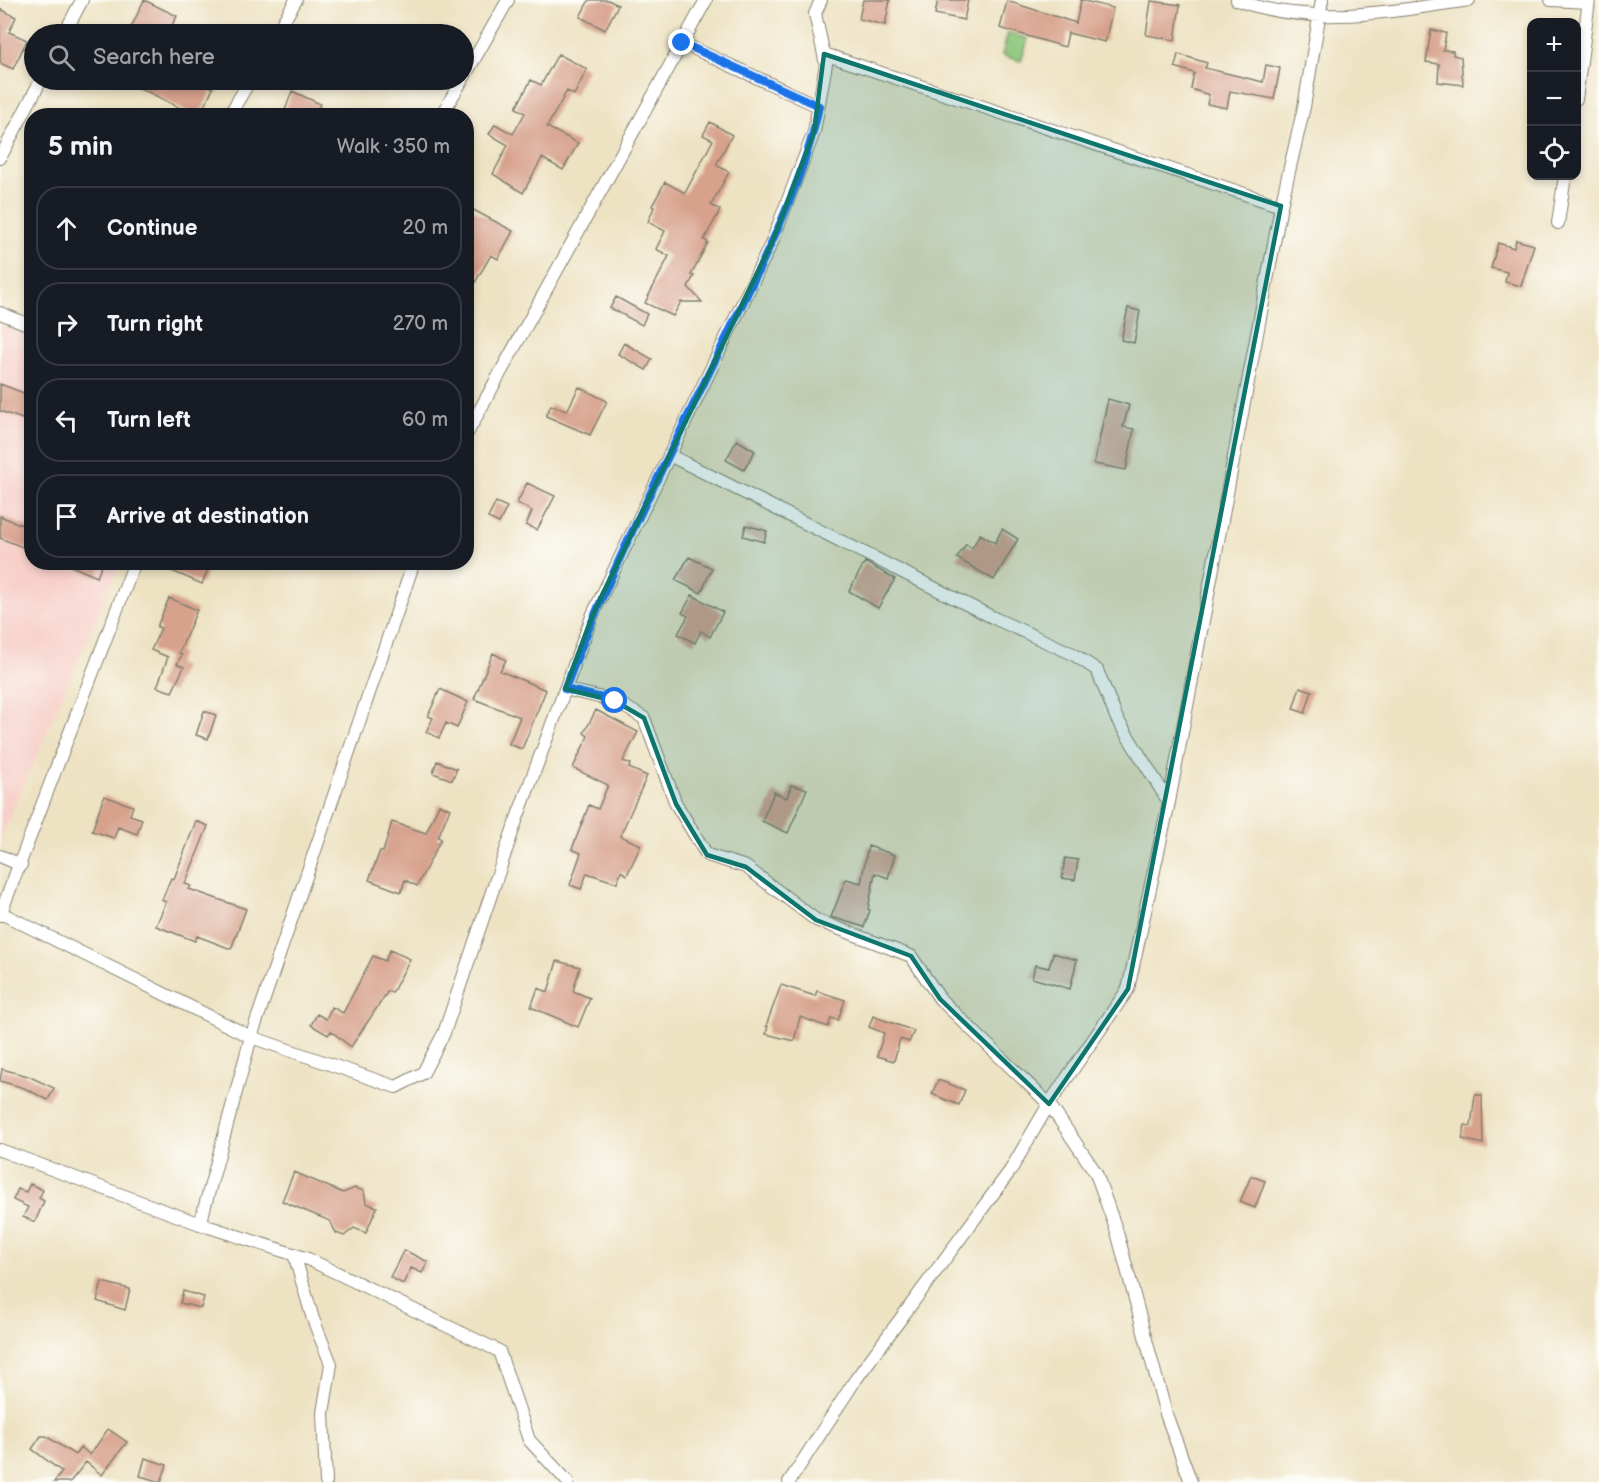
<!DOCTYPE html>
<meta charset="utf-8">
<style>
body{margin:0;font-family:"Balsamiq Sans",sans-serif;background:#242831;color:#f1f3f6}
.controls{position:absolute;right:18px;top:18px;display:grid;overflow:hidden;border-radius:12px;box-shadow:0 3px 9px #0003}
.controls button{width:54px;height:54px;display:grid;place-items:center;padding:0;border:0;border-bottom:2px solid #363941;background:#171b24;color:#f1f3f6;font:30px sans-serif}
.stop{position:absolute;width:18px;height:18px;margin:-14px;border:4px solid #1a73e8;border-radius:50%;background:#fff}
.stop.end{background:#1a73e8;border-color:#fff;box-shadow:0 2px 6px #0008}
.list{margin:0;padding:0;list-style:none}
h2{display:flex;justify-content:space-between;align-items:center;height:78px;margin:0;padding:0 24px;font-size:26px}
h2 small{font-size:20px;font-weight:400;color:#9ea1a6}
.list li{display:grid;grid-template-columns:39px 1fr auto;gap:18px;align-items:center;box-sizing:border-box;height:84px;margin:0 12px 12px;padding:0 12px;border:2px solid #363941;border-radius:24px}
.list b{display:block;font-size:22px;white-space:nowrap}
.list em{font-size:20px;font-style:normal;color:#9ea1a6}
.icon{flex:none;width:33px;height:33px;fill:none;stroke:currentColor;stroke-width:2;stroke-linecap:round;stroke-linejoin:round}
.map{position:relative;flex:none;width:1599px;height:1482px;overflow:hidden}
.search{position:absolute;background:#171b24;box-shadow:0 3px 9px #0003;left:24px;top:24px;width:450px;height:66px;display:flex;align-items:center;gap:15px;box-sizing:border-box;padding:0 21px;border-radius:33px;color:#9ea1a6;font-size:22px}
.panel{position:absolute;background:#171b24;box-shadow:0 3px 9px #0003;left:24px;top:108px;width:450px;height:462px;border-radius:24px}
.map>svg:first-child{display:block}
.built{fill:#f7d0c9}
.green{fill:#8ec87d;stroke:#55724c;stroke-width:1.5}
.building{fill:#d7a18c}
.lines{fill:none;stroke-linecap:round;stroke-linejoin:round}
.street-casing{stroke:#847f6f;stroke-width:14}
.street{stroke:#fff;stroke-width:12}
.route{stroke:#1a73e8;stroke-width:8}
.marked{fill:#0f766e;fill-opacity:0.2;stroke:#0f766e;stroke-width:4.5;stroke-linejoin:round}
</style>
<div class="map">
<svg width="1599" height="1482" viewBox="0 0 1599 1482">
<rect width="100%" height="100%" fill="#fdfcf7"/>
<filter id="ink" filterUnits="userSpaceOnUse"><feTurbulence type="fractalNoise" baseFrequency=".0167" numOctaves="2"/><feDisplacementMap in="SourceGraphic" scale="12" xChannelSelector="R" yChannelSelector="G"/><feConvolveMatrix kernelMatrix="1 2 1 2 8 2 1 2 1" color-interpolation-filters="sRGB"/></filter>
<filter id="wash" filterUnits="userSpaceOnUse"><feTurbulence type="fractalNoise" baseFrequency=".008" numOctaves="4" result="noise"/><feDisplacementMap in="SourceGraphic" scale="24" xChannelSelector="R" yChannelSelector="G"/><feGaussianBlur stdDeviation="1.35" result="paint"/><feColorMatrix in="noise" values="0 0 0 0 0 0 0 0 0 0 0 0 0 0 0 0 0 1.4 0 .05"/><feComposite in="paint" operator="in"/></filter>
<g filter="url(#wash)">
<rect width="100%" height="100%" fill="#ede2c2"/>
<path class="built" d="M0,325L31,338L32,562L120,563L2,835L0,834Z"/>
<path class="green" d="M1008,33L1028,39L1021,61L1002,55Z"/>
<g id="blocks">
<path class="building" d="M144,0L177,16L167,34H128Z
M589,0H608L618,5L605,30L580,17Z
M863,0H890L885,25L859,19Z
M938,0H968L964,20L935,14Z
M1081,0L1113,8L1105,42L1068,33L1065,47L1000,28L1007,1L1076,23Z
M1151,1L1180,5L1175,40L1146,35Z
M0,9L16,17L9,32L27,40L13,69L0,63Z
M1431,30L1446,33L1443,50L1453,51V55L1461,57L1463,85L1438,82L1439,64L1426,62Z
M558,54L587,69L574,95L567,91L547,127L578,143L563,170L542,158L523,193L493,174L508,145L489,134L495,124L513,134L525,113L516,108L531,80L541,85Z
M1178,54L1207,63L1205,68L1263,82L1266,65L1280,68L1274,99L1230,91L1227,108L1207,104L1209,95L1191,89L1194,73L1175,67Z
M124,80H196L213,88L199,116H196Z
M292,91L320,104L315,116H283Z
M710,122L732,135L716,165L729,172L711,205L720,210L704,240L708,242L691,275L694,276L688,287L702,302H681L673,316L645,303L669,256L656,249L665,231L648,222L654,207L652,206L665,182L685,193L713,140L703,135Z
M466,206L513,231L498,259L491,255L466,298Z
M1516,240L1534,245L1521,286L1505,282L1507,272L1491,268L1498,243L1514,248Z
M616,297L647,314L642,325L610,308Z
M1128,308L1140,311L1134,343L1121,340Z
M624,343L652,359L646,370L618,354Z
M0,384L32,396V412L28,421L0,411Z
M579,387L607,401L590,435L546,416L551,405L567,411Z
M1108,399L1129,405L1123,427L1134,429L1126,470L1094,464Z
M737,440L755,451L744,470L726,460Z
M527,483L555,496L537,530L526,525L532,511L517,503Z
M496,502L507,507L499,523L488,518Z
M0,516L32,529V551L0,538Z
M746,525L767,531L764,542L743,536Z
M1002,529L1018,539L994,580L957,558L966,544L972,548L980,534L995,543Z
M689,557L712,568L701,593L675,580Z
M62,562H103L97,577Z
M151,562H211L202,584Z
M865,562L895,579L878,608L849,591Z
M692,595L723,612L710,637L701,631L695,643L678,634L688,616L682,613Z
M169,598L197,610L179,653L182,655L177,664L184,667L172,692L157,687L168,657L151,650L161,628L157,627Z
M493,653L506,660L500,671L546,690L522,749L509,744L520,717L474,699Z
M1300,687L1312,691L1305,713L1293,709Z
M440,689L468,702L457,728L446,723L439,738L426,732L433,718L428,716Z
M596,710L638,732L623,761L631,764L629,768L647,776L620,836L641,845L627,875L621,871L617,883L587,873L581,889L570,885L581,853L572,849L589,805L598,809L608,785L573,768L588,736L584,733Z
M204,711L216,715L208,739L196,735Z
M437,761L457,769L452,780L433,773Z
M791,785L807,789L788,833L762,821L774,792L787,798Z
M104,796L133,806L130,815L142,819L137,834L118,827L114,838L92,831Z
M439,804L450,809L438,837L441,839L417,886L405,880L401,892L369,880L380,851L383,852L392,822L426,833Z
M196,821L208,826L185,884L191,886L189,889L246,909L231,949L197,936L195,941L156,926L166,902L162,900L171,878L174,879Z
M868,846L895,855L888,878L875,873L868,909L870,910L864,927L831,917L846,879L861,883Z
M1065,858L1078,860L1075,880L1062,878Z
M390,950L410,959L392,993L388,991L351,1047L331,1031L328,1035L311,1025L317,1014L326,1019L332,1007L343,1013L373,956L385,961Z
M1053,953L1077,960L1070,989L1032,978L1035,965L1049,968Z
M557,961L580,967L573,991L590,998L578,1027L531,1007L538,988L548,992Z
M781,985L815,996L817,991L845,1000L838,1020L831,1018L828,1027L800,1017L794,1041L766,1034L768,1026H766Z
M873,1016L914,1031L909,1042L900,1039L894,1061L877,1056L884,1033L869,1027Z
M2,1069L28,1076L54,1088L48,1100L24,1088L0,1081Z
M938,1080L965,1090L959,1105L932,1094Z
M1475,1095H1482L1483,1144L1462,1139L1465,1125L1471,1126Z
M294,1172L343,1193L355,1188L364,1191L366,1203L377,1207L366,1233L354,1228L344,1236L336,1233L330,1221L282,1201Z
M1251,1176L1265,1181L1255,1208L1240,1202Z
M30,1184L43,1190L39,1198L44,1201L35,1222L23,1217L28,1207L13,1200L18,1189L26,1192Z
M404,1250L428,1262L422,1273L411,1268L403,1284L390,1277Z
M102,1282L130,1289L125,1310L97,1301Z
M183,1291L204,1297L201,1308L180,1303Z
M108,1429L127,1442L102,1475L86,1462L70,1482H54L62,1472L32,1449L41,1436H46L75,1455L81,1447L90,1455Z
M145,1458L167,1465L161,1482L140,1476Z"/>
</g>
</g>
<g filter="url(#ink)">
<use href="#blocks" fill-opacity="0" stroke="#847f6f" stroke-width="1.5"/>
<g class="lines">
<defs>
<path id="street" d="M1237,0C1311,28 1393,11 1469,0
M1551,0L1588,2
M64,34L82,0
M276,34L296,0
M682,43L818,106
M824,54L1281,206
M464,77L508,0
M1576,99L1589,0
M229,116L250,80
M441,116L462,80
M0,158L41,80
M1558,223L1565,176
M0,313L32,326
M466,435L706,0
M669,455L996,619L1073,654L1097,670L1117,719L1169,802
M565,689L615,701L644,718L676,804L707,855L746,867L816,920L911,956L940,999L1049,1104L1096,1173L1117,1232L1166,1414L1191,1482
M0,856L21,865
M1,913L251,1037L396,1087L423,1073L444,1033L516,821L593,614L772,242L814,132L826,64L815,14L821,0
M0,915L135,562
M0,1150L200,1224L308,1259L499,1351L529,1440L568,1482
M200,1224L251,1037L414,562
M294,1254L313,1319L331,1364L323,1413L326,1482
M789,1482L856,1379L1010,1171L1049,1104L1128,989L1169,802L1281,206L1304,107L1322,0"/>
</defs>
<use href="#street" class="street-casing"/>
<use href="#street" class="street"/>
</g>
</g>
<g class="lines" filter="url(#ink)">
<path class="route" d="M615,701L565,689C611,567 671,451 728,334C762,262 804,184 819,106L682,43"/>
</g>
<path class="marked" d="M824,54L1281,206L1128,989L1049,1104L940,999L911,956L816,920L746,867L707,855L676,804L644,718L615,701L565,689L593,614L772,242L814,132Z"/>
</svg>
<div class="controls">
<button>+</button>
<button>−</button>
<button><svg class="icon" aria-label="locate" viewBox="0 0 24 24"><circle cx="12" cy="12" r="6"/><path d="M12 2v4M12 18v4M2 12h4M18 12h4"/></svg></button>
</div>
<div class="stop" style="left:615px;top:701px"></div>
<div class="stop end" style="left:682px;top:43px"></div>
<div class="search"><svg class="icon" aria-label="search" viewBox="0 0 24 24"><circle cx="10" cy="10" r="6"/><path d="M15 15l6 6"/></svg>Search here</div>
<section class="panel">
<h2>5 min<small>Walk · 350 m</small></h2>
<ul class="list">
<li><svg class="icon" aria-label="ahead" viewBox="0 0 24 24"><path d="M12 20V5M6 11l6-6 6 6"/></svg><div><b>Continue</b></div><em>20 m</em></li>
<li><svg class="icon" aria-label="right" viewBox="0 0 24 24"><path d="M7 20v-9h11M14 6l5 5-5 5"/></svg><div><b>Turn right</b></div><em>270 m</em></li>
<li><svg class="icon" aria-label="left" viewBox="0 0 24 24"><path d="M17 20v-9H6M10 6l-5 5 5 5"/></svg><div><b>Turn left</b></div><em>60 m</em></li>
<li><svg class="icon" aria-label="arrive" viewBox="0 0 24 24"><path d="M6 21V4h12l-3 4 3 4H6"/></svg><div><b>Arrive at destination</b></div></li>
</ul>
</section>
</div>
